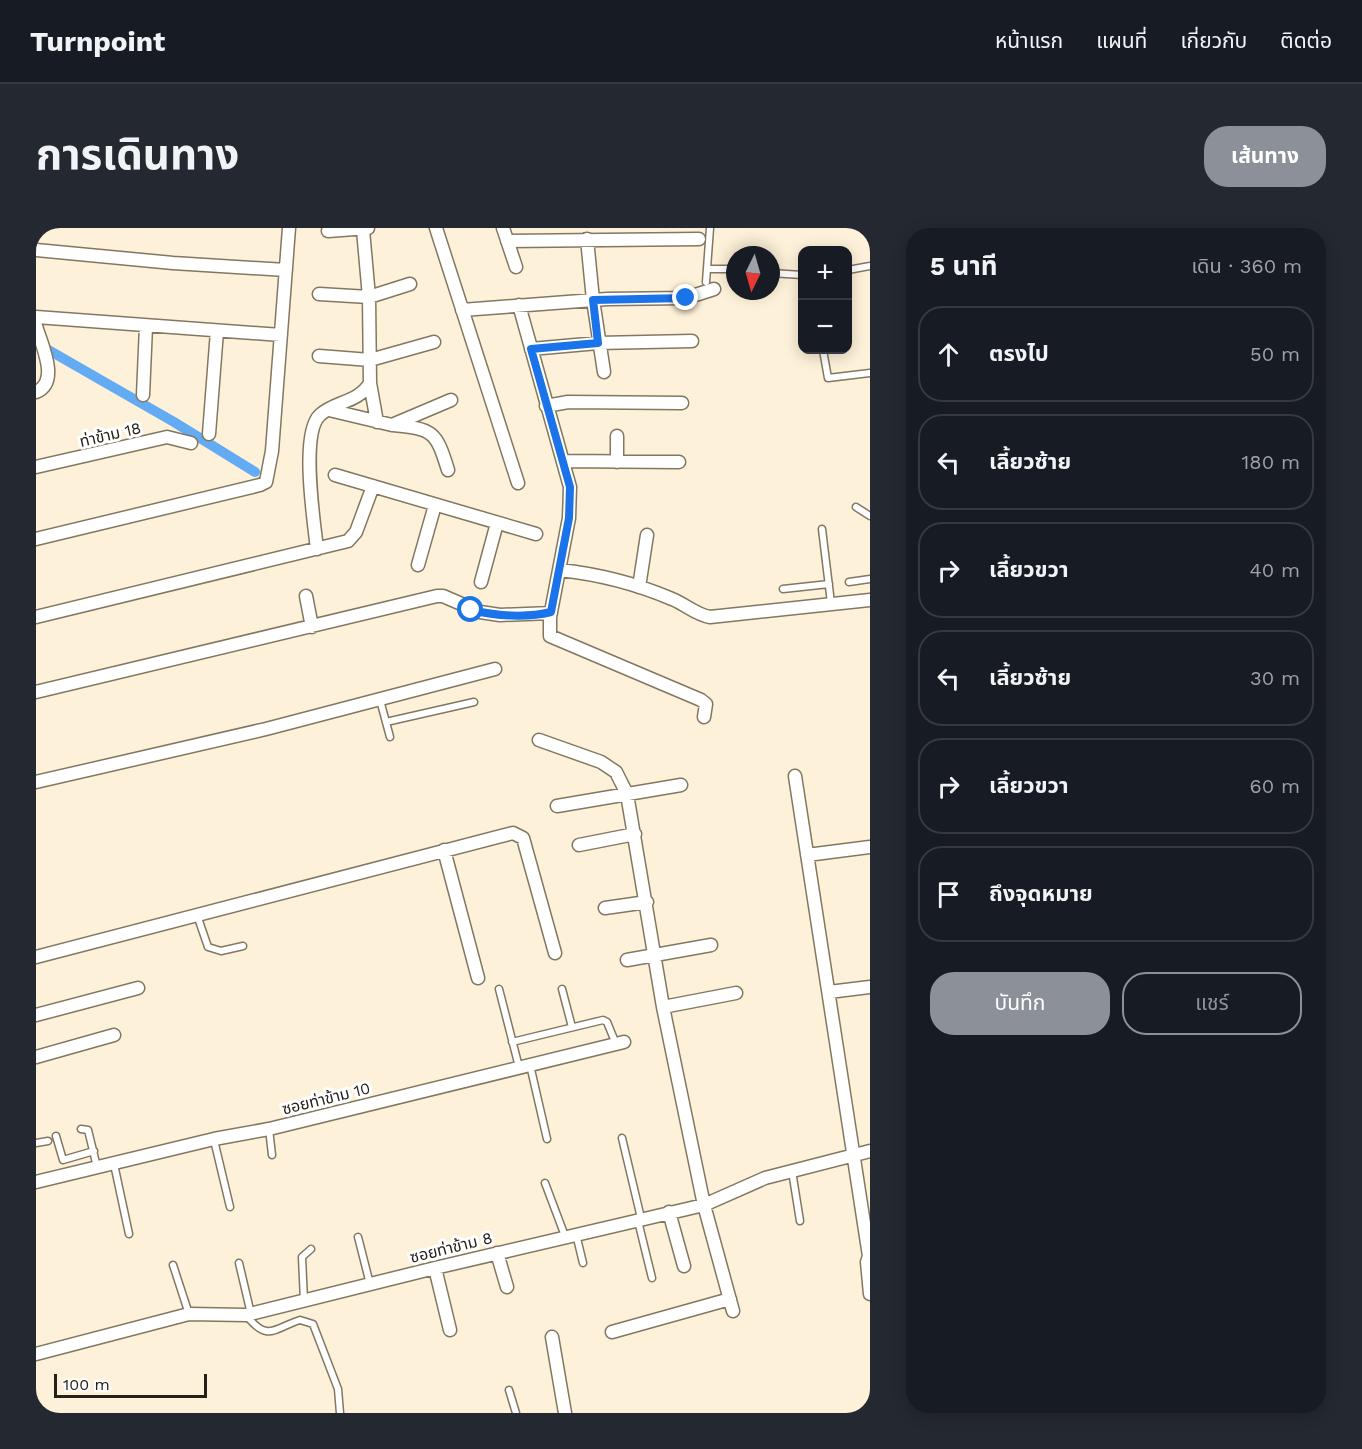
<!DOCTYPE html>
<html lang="th">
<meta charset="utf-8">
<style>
body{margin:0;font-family:"Work Sans","Noto Sans Thai",sans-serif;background:#242831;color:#f1f3f6}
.controls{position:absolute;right:18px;top:18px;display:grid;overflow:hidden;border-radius:12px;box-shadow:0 3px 15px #0003}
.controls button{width:54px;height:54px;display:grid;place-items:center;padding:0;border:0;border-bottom:2px solid #363941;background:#171b24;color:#f1f3f6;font:30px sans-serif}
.compass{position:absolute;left:690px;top:18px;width:54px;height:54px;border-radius:50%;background:#171b24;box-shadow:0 3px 15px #0003;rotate:185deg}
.scale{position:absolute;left:18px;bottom:15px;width:153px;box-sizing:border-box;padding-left:6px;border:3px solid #262118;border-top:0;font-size:16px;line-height:21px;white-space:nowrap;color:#262118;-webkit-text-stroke:4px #fff;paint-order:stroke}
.stop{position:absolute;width:18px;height:18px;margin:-14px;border:4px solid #1a73e8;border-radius:50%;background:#fff}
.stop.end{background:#1a73e8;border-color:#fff;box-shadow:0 2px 6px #0008}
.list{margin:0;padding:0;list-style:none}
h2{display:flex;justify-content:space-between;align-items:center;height:78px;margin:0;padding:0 24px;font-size:26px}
h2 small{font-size:20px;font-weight:400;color:#9ea1a6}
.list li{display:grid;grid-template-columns:39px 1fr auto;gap:18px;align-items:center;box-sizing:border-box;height:96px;margin:0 12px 12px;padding:0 12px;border:2px solid #363941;border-radius:24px}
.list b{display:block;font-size:22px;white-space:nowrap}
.list em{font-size:20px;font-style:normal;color:#9ea1a6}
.actions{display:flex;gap:12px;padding:18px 24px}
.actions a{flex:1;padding:14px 0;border:2px solid #8c9099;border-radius:24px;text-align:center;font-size:21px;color:#8c9099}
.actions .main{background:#8c9099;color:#fff}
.icon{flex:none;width:33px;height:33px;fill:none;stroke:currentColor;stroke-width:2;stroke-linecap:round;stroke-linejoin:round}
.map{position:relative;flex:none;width:834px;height:1185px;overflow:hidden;border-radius:24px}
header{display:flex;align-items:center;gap:36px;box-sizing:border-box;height:84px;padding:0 30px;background:#171b24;border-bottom:2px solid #363941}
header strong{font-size:28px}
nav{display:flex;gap:33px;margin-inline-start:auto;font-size:21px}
.intro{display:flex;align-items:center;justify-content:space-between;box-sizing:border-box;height:144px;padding:0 36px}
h1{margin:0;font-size:42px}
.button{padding:15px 27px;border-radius:24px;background:#8c9099;color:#fff;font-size:21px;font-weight:700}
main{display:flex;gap:36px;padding:0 36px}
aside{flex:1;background:#171b24;border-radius:24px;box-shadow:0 3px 15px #0003}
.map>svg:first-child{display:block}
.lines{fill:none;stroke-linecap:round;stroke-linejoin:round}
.canal{stroke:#63abf2;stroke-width:10}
.lane-casing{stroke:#827761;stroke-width:9}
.street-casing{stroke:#827761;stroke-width:15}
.lane{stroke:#fff;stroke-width:6}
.street{stroke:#fff;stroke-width:12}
.route{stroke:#1a73e8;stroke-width:8}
.labels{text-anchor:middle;stroke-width:6;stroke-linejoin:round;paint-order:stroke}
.street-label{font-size:16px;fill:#262118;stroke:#fff}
</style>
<header>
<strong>Turnpoint</strong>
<nav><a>หน้าแรก</a><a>แผนที่</a><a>เกี่ยวกับ</a><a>ติดต่อ</a></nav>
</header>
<div class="intro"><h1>การเดินทาง</h1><a class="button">เส้นทาง</a></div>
<main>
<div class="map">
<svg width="834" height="1185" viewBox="0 0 834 1185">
<rect width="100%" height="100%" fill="#fef1d9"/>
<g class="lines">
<path class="canal" d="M2,116L138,194L219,244"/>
<defs>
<path id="lane" d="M671,41H699
M812,42L834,38
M735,45L766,47
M670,54L674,0
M787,122L792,150L834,145
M820,279L834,288
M786,301L795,375
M813,354L834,351
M747,361L793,356
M344,472L354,509
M350,494L438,474
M161,687L172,719L185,723L207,718
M463,761L483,839
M526,761L536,799
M476,814L567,792L571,794L580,816
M494,837L511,911
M45,901L52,902L61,939
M233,901L236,927
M20,908L27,932L58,923
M586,910L605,990
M178,912L194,979
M0,915L12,913
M78,936L93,1006
M756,943L764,993
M509,955L529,1008
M602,993L616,1050
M540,1006L547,1035
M322,1009L334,1056
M203,1035L215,1086
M137,1037L153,1086
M268,1073L266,1029L275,1021
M210,1087C232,1115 238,1100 264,1092L277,1096L302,1161L304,1185
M473,1162L480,1185"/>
<path id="street" d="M400,0L482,255
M467,0L480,39
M327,2L333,69L334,155L341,194
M292,3L332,0
M551,11L557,72L568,144
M471,13L663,11
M0,22L137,35L250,42
M283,66L333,69L374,56
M483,77L534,259L533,290L514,389V408L665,472L670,476L668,489
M426,82L571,71L650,70L678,61
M0,89L245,107
M0,98C6,118 24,154 0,164
M495,121L562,115L656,113
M283,128L334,132L398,114
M107,167L110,98
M510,178L532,174L646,175
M293,182L356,197L415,172
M357,197C397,201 400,203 412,242
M173,206L181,103
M581,208V234
M527,233L643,234
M0,239L131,209L155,215
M299,247L500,306
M0,311L224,257L230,254L236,223L253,0
M281,321C278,294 264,205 284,187C299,173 322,175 334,155
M382,337L399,277
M523,342C562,346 601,356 636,371C649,376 660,387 674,389L834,372
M445,354L461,295
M603,359L611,307
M270,368L276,399
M0,389L312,313L320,304L337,258
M0,464L401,368H407L444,384L464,387L515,385
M503,512L565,534L580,544L591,566L627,779L668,977L697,1083
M759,548L833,1028L831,1034L834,1066
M0,554L230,501L459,441
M521,578L645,557
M543,617L599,606
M408,622L442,750
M771,627L834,619
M569,680L611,674
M0,729L477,605L487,610L519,725
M591,732L675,717
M793,764L834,759
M627,779L700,765
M0,787L102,760
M0,829L78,807
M0,954L178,911L233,901L588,814
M633,984L648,1038
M461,1025L471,1059
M399,1040L414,1102
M576,1104L694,1071
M516,1109L529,1185
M0,1126L153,1086L210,1087L399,1040L668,977L729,950L834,923"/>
</defs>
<use href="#lane" class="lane-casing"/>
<use href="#street" class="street-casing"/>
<use href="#lane" class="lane"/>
<use href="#street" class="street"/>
</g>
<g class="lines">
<path class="route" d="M435,382C460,388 491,390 515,384L533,290L534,259L495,121L562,115L557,72L650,70"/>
</g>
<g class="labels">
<g class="street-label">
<text transform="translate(74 206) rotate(-13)" y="6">ท่าข้าม 18</text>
<text transform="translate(290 870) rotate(-14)" y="6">ซอยท่าข้าม 10</text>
<text transform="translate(415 1019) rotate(-14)" y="6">ซอยท่าข้าม 8</text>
</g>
</g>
</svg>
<div class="controls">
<button>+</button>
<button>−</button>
</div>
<svg class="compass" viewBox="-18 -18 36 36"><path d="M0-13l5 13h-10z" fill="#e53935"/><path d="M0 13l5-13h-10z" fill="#9ea1a6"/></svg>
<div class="scale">100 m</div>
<div class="stop" style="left:435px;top:382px"></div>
<div class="stop end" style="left:650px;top:70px"></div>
</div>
<aside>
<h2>5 นาที<small>เดิน · 360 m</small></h2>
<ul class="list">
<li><svg class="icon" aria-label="ahead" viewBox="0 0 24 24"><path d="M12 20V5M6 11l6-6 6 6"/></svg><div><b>ตรงไป</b></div><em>50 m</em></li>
<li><svg class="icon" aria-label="left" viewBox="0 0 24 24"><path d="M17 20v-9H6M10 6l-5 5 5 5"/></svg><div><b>เลี้ยวซ้าย</b></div><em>180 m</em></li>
<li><svg class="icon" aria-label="right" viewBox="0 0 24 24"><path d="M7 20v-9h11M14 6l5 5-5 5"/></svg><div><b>เลี้ยวขวา</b></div><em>40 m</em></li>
<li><svg class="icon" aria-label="left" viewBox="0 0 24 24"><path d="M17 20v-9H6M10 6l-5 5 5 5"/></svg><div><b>เลี้ยวซ้าย</b></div><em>30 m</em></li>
<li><svg class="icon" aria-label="right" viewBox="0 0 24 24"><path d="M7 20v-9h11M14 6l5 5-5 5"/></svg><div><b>เลี้ยวขวา</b></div><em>60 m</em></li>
<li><svg class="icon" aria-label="arrive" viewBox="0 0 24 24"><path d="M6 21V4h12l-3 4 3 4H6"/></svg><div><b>ถึงจุดหมาย</b></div></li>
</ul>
<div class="actions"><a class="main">บันทึก</a><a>แชร์</a></div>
</aside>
</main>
